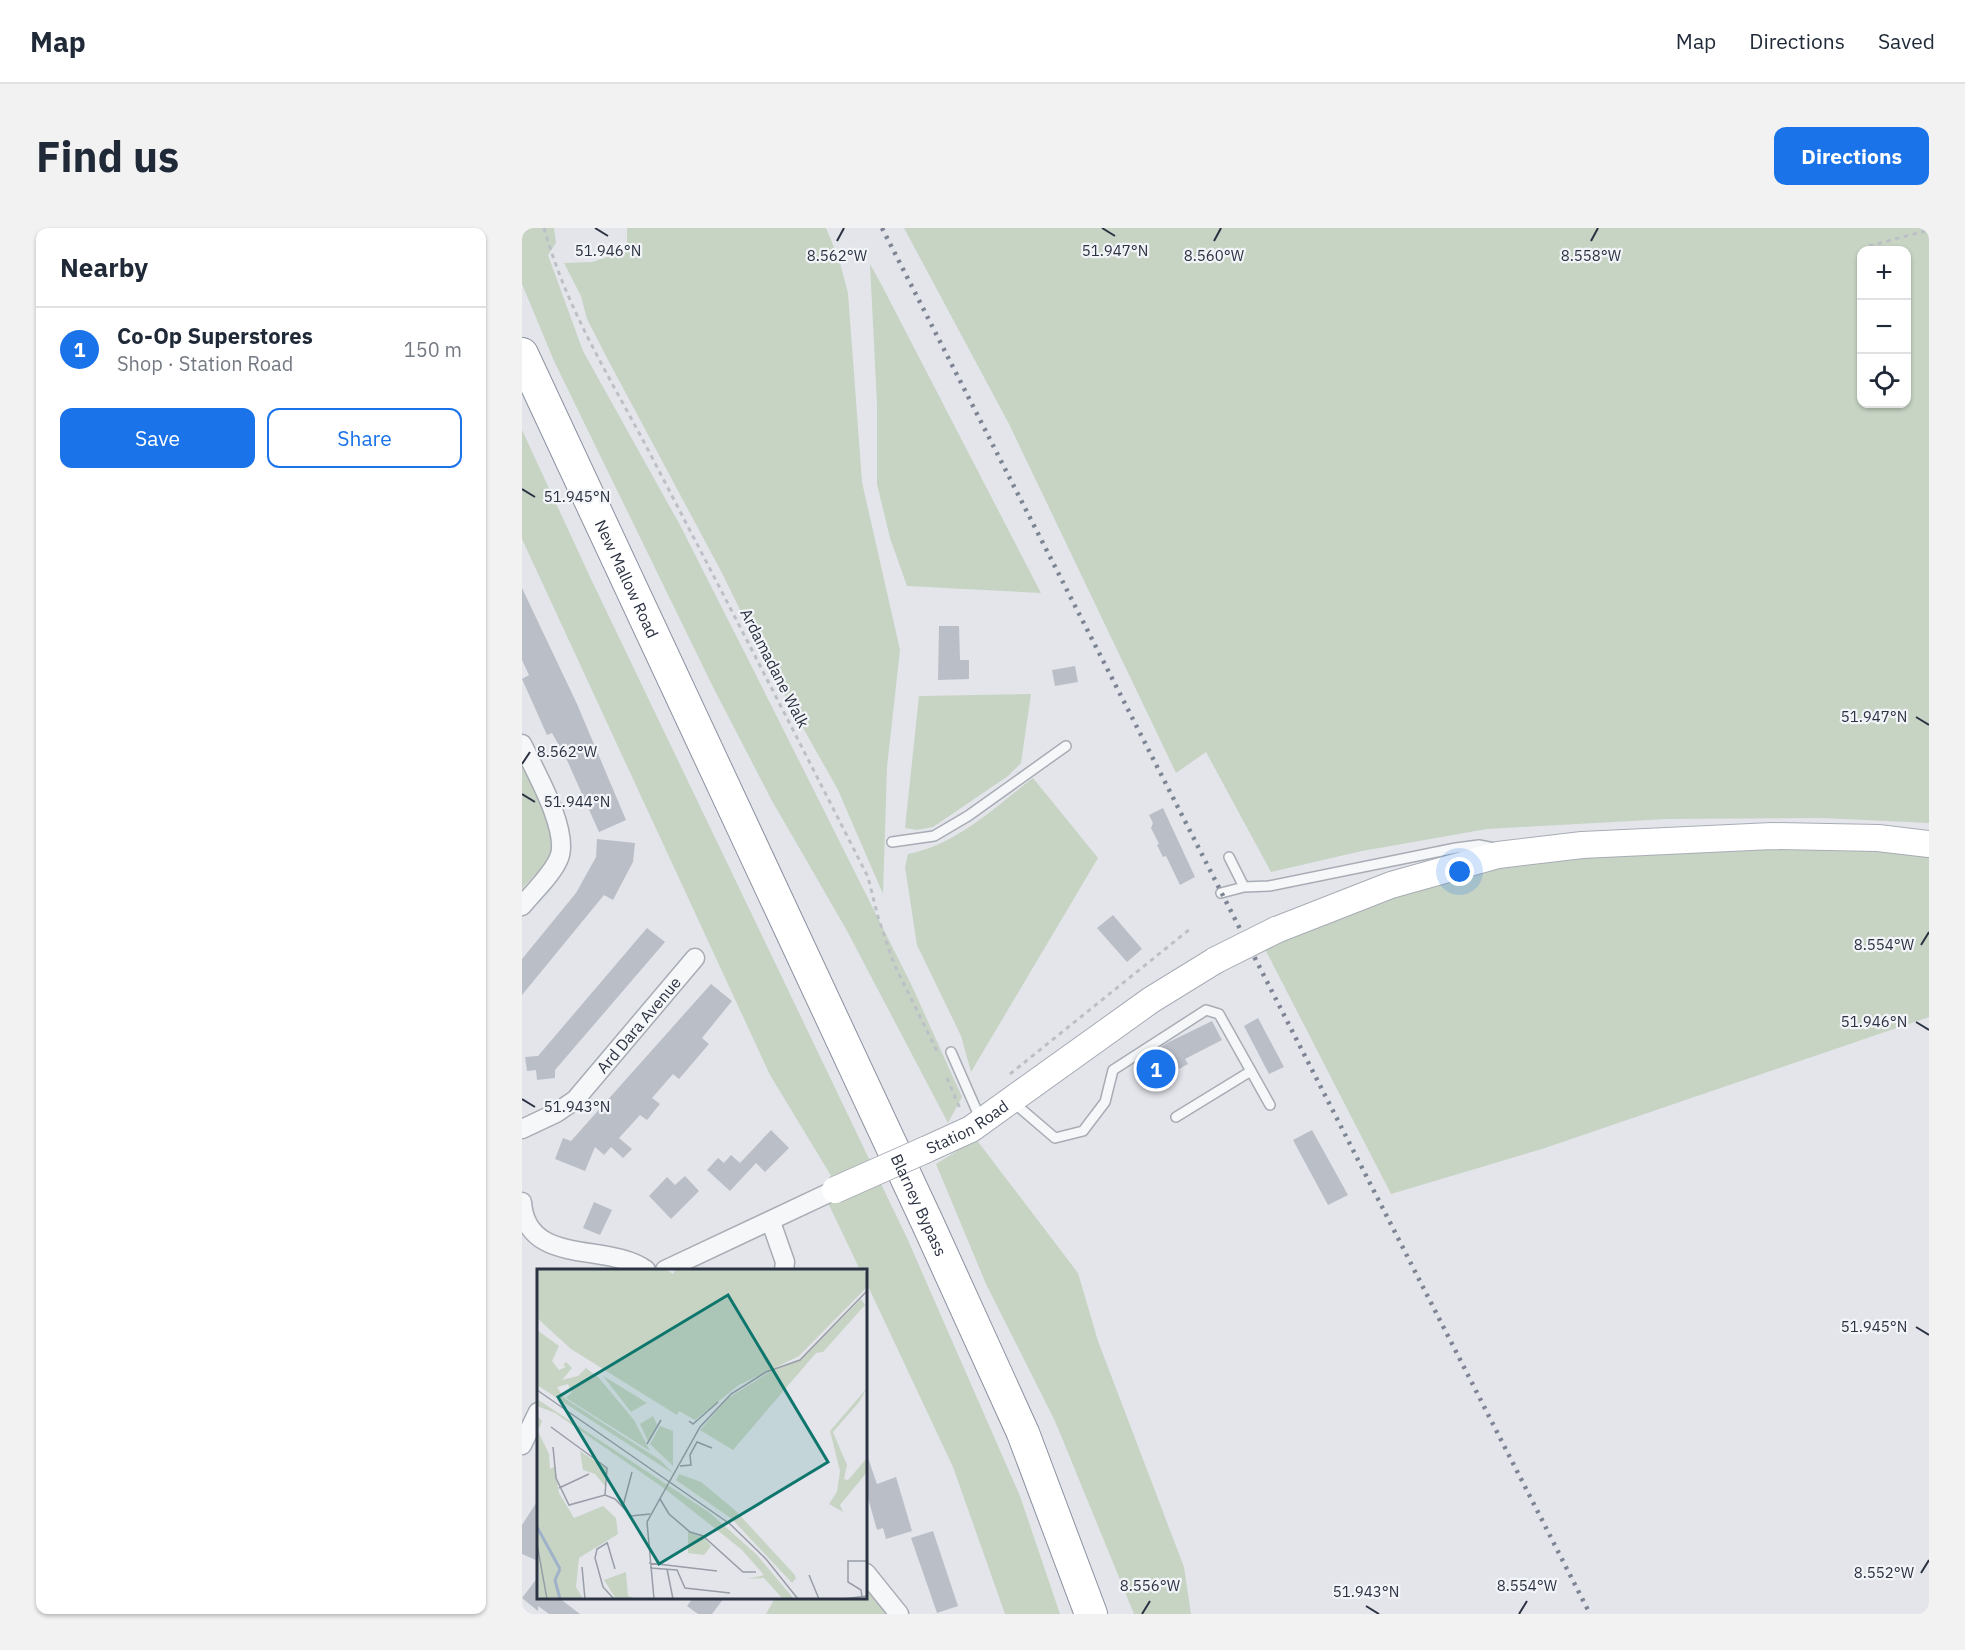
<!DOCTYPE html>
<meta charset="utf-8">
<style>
body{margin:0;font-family:"IBM Plex Sans",sans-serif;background:#f2f2f3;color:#1f2937}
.controls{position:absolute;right:18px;top:18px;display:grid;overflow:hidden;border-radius:12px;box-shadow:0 2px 4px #0004}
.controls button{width:54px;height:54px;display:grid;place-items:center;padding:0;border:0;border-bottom:2px solid #e0e1e3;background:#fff;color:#1f2937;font:30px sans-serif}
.you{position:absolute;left:938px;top:644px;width:21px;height:21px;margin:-15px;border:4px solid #fff;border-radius:50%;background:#1a73e8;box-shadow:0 0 0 9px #1a73e833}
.badge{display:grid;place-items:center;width:39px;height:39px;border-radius:50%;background:#1a73e8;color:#fff;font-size:20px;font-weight:700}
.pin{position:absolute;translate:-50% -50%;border:3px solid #fff;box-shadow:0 2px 6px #0006}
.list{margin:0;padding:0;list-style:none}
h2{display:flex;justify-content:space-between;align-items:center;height:78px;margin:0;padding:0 24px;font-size:26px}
h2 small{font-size:20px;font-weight:400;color:#747a83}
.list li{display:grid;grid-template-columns:39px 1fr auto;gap:18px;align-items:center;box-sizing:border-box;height:84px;padding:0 24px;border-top:2px solid #e0e1e3}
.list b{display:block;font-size:22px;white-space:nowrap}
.list p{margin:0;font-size:20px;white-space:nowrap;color:#747a83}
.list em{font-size:20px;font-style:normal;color:#747a83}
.actions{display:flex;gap:12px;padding:18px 24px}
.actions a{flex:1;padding:14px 0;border:2px solid #1a73e8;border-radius:12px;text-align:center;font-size:21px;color:#1a73e8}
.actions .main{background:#1a73e8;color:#fff}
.icon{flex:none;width:33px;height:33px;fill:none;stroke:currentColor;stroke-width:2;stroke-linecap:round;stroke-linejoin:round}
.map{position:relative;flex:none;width:1407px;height:1386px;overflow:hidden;border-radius:12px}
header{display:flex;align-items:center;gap:36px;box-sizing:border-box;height:84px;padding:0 30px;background:#fff;border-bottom:2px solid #e0e1e3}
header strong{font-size:28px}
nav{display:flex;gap:33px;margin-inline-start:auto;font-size:21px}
.intro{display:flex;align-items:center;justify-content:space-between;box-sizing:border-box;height:144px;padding:0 36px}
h1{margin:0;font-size:42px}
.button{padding:15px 27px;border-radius:12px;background:#1a73e8;color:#fff;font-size:21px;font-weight:700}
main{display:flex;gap:36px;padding:0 36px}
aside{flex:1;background:#fff;border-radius:12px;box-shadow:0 2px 4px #0004}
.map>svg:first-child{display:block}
.green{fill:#c7d4c4;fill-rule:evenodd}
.building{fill:#babec7}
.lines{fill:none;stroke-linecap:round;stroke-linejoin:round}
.lane-casing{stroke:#a8acb5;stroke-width:12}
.street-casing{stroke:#a8acb5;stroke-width:21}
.secondary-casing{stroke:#a8acb5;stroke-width:28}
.highway-casing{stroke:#8a92a1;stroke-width:34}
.path{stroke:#bcc0c6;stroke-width:3;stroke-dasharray:4.5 4.5;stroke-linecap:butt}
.lane{stroke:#f5f7f9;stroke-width:9}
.street{stroke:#f5f7f9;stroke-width:18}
.secondary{stroke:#fff;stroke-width:26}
.highway{stroke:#fff;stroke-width:32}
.rail{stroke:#7d8494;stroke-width:4.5;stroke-dasharray:3 6;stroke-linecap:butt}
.secondary-bridge-casing{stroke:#a8acb5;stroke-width:28;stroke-linecap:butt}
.secondary-bridge{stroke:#fff;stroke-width:26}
.ticks{fill:none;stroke:#2b3242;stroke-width:2}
.labels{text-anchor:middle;stroke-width:4.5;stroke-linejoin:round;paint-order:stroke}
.street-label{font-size:16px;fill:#2b3242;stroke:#f2f4f8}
.inset-river{fill:none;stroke:#9fb2c9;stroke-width:3}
.inset-road{fill:none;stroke:#999da7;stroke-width:1.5}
.view{fill:#0f766e;fill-opacity:0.15;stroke:#0f766e;stroke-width:3}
.inset-edge{fill:none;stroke:#2b3242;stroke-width:3}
.ticks-label{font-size:15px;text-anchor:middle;fill:#2b3242;stroke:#f2f4f8;stroke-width:4.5;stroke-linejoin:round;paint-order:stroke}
</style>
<header>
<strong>Map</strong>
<nav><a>Map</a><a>Directions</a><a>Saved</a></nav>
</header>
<div class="intro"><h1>Find us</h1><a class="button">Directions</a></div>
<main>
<aside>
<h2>Nearby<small></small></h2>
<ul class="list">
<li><span class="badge">1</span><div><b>Co-Op Superstores</b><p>Shop · Station Road</p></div><em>150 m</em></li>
</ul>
<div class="actions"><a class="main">Save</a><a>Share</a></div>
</aside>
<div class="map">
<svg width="1407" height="1386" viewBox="0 0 1407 1386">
<rect width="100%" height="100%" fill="#e3e5eb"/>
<path class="green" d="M0,0H32L34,15L26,27L61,123L158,297L234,447L389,756L440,869L426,895L324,701L249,571L191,459L32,133L0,56Z
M105,0H304L317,31L326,65L340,254L378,422L365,539L361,666L316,562L239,425L200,345L85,130L65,91L59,68L42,35L70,34L101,24L105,18Z
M382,0H1407V595L1300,590L1145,591L965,601L840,623L749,644L684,524L654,545L487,196ZM1340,22H1384V176H1340Z
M348,36L358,54L519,365L385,358L368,310L355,256V176Z
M0,202L69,351L385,1010L498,1268L538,1386H483L431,1239L344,1054V1042H338L306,975L311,951L248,847L0,311Z
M509,466L499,535L486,548L411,599L395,602L383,600L397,468Z
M0,536C10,556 33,592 32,615C31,632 10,649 0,661Z
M511,550L576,630L449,844L439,808L395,717L383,639L386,626C434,617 473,579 511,550Z
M1294,615L1407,624V789L1020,921L869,966L743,721L795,695L945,645L1031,628Z
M454,911L556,1045L576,1113L662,1339L669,1386H612L533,1193L464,1056L414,936Z
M344,1359L366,1386H244L253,1370H344Z"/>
<path class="building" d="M0,360L55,476L104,592L77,604L44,530L30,505L25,507L0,451L7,447L0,432Z
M417,398H437L438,432H447V451L416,452Z
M553,438L556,454L533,458L530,442Z
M641,580L673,649L658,657L644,628L641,629L635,617L637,616L629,600L631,595L627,587Z
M75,611L113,615L111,634L91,672L82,667L0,767V731L54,665L74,629Z
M591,687L620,721L605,734L575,700Z
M125,700L143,714L33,842V850L15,852L14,842L5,843L3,829L16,828Z
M189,756L210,773L180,810L187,816L157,851L151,846L130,870L138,876L125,892L118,887L97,910L110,921L101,930L89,919L82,927L73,919L63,943L33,931L41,910L49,913Z
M736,790L762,839L747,846L722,798Z
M690,793L700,812L663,831L666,836L628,857L615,834L645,815Z
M249,902L267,920L243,944L234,935L208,963L185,942L196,930L202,935L209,927L218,935Z
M790,902L826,967L806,977L771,912Z
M163,948L177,963L149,991L127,968L145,949L153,957Z
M72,974L90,982L78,1007L61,1000Z
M345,1227L355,1256L374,1249L390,1303L364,1311L361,1300L355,1302L344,1263Z
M16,1272V1333L0,1326V1297Z
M411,1303L436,1378L415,1385L389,1310Z
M16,1349V1370H37L58,1386H27L16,1378V1383L0,1370Z
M171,1370H202L190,1386H176L165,1378Z"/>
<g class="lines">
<defs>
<path id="lane" d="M370,614L412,608L446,588L544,518
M707,629L722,659L747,658L934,620L957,617L972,620
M699,665L722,659
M429,824L458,890
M491,874L533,910L561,903L583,874L591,842L684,782L697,786L748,877
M654,889L729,843"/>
<g id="street">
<path d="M0,516C12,541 48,603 37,630C30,647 12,663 0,678"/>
<path id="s1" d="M0,901L34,885L53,872L173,730"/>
<path d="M0,974C4,1039 86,1014 124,1042"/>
<path d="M249,994L263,1034L262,1042"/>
<path d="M143,1042L313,962"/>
<path d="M0,1217L16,1184"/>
<path d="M344,1345L377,1386"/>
</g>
<g id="secondary">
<path d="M754,702L869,657L976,627L1060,617L1250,608L1356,610L1407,616"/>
<path id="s2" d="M403,922L449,901L629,772L694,732"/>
</g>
<g id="highway">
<path id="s3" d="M0,126L406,996L501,1205L569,1386"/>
</g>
</defs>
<use href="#lane" class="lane-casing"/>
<use href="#street" class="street-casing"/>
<use href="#secondary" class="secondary-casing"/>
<use href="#highway" class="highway-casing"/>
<path class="path" d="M22,0C47,89 95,160 136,241C207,377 277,513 346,649L356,689L372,736L417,827
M1347,18L1407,2
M488,846L668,701
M425,850L439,883"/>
<use href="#lane" class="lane"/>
<use href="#street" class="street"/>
<use href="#secondary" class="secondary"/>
<use href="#highway" class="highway"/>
<path class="rail" d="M360,0L1068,1386"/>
<defs>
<path id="secondary-bridge" d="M694,732L754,702
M313,962L403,922"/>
</defs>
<use href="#secondary-bridge" class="secondary-bridge-casing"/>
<use href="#secondary-bridge" class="secondary-bridge"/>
</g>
<path class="ticks" d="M73,0L86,8M580,0L593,8M315,13L322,0M692,13L699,0M1069,13L1076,0M0,261L13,269M1394,489L1407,497M0,536L8,524M0,566L13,574M1399,717L1407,704M1394,794L1407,802M0,871L13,879M1394,1099L1407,1107M1399,1345L1407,1332M844,1378L857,1386M620,1386L628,1373M997,1386L1005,1373"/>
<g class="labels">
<g class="street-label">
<text dy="6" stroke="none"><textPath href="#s3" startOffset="248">New Mallow Road</textPath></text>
<text transform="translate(253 440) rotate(63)" y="6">Ardamadane Walk</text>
<text dy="6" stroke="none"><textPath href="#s1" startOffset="159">Ard Dara Avenue</textPath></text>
<text dy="6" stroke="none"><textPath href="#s2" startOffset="48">Station Road</textPath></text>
<text dy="6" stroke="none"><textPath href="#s3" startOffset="939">Blarney Bypass</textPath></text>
</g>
</g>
<g transform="translate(15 1041)">
<rect width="330" height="330" fill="#e3e5eb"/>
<path d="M0,0H128L136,5L139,0H325L330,5V18L262,87L202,116L158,151L142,142L140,146L34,80L0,49ZM324,30L328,36L286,83L279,84L196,181L163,161L191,129L234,102L264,91ZM0,61L22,77L15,92L22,101L29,98L26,96L29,93L35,99L25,111L41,107L49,99L62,109L97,151L113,182L29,129L35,123L31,115L20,118L27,129L123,191L137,205L0,116ZM66,107L68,108L110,134L94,143ZM330,119L322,133L296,163L310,196L307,210L311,211L330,189V203L303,236L306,243L292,235L300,223L303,202L293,162ZM0,130L173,244L219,285L257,330H246L227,309L211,310L227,306L204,280L128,220L18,144L0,137ZM0,146L5,152L1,162L12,185L13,200L18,197L22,224L37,249L66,237L79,249L81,265L42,289L39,318L46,330H2ZM116,147L120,156L111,172L103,155ZM123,157L136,162V197L113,175ZM43,182L69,199L68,217L58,205L46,201ZM142,205L164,213L198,241L257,305L259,309L255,314L195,250L139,211ZM151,263L166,268L174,277L167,286L151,284ZM89,303L91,327L97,329L79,330L67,311Z" fill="#c7d4c4"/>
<path class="inset-river" d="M0,258L23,300M23,330L18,311L23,300"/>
<path class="inset-road" d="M0,121L193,255L229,290L261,330M152,152L156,155L181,133M14,158L70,199L68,226M110,175L124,151M16,178L19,209L32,236L68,226L78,230L94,247L113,245M143,197L154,196L153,186L160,173L175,179M22,219L52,205M123,230L132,245L153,263L166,267L206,303H219M86,237L95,203M70,273L78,300M70,274L60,280L58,289L66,318L77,330M0,275L10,330M112,294L180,302M45,298L48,330M113,299L140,301L148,319L193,324M130,300L136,330M272,306L282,330M325,328L324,321L311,313V292H330M117,330L110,253L163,158L194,125L229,103L263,91L330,22M306,330L330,327"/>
<path class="view" d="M191,26L291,193L122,295L21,128Z"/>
<rect width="330" height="330" class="inset-edge"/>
</g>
<g class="ticks-label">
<text x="86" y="28">51.946°N</text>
<text x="593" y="28">51.947°N</text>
<text x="315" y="33">8.562°W</text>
<text x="692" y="33">8.560°W</text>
<text x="1069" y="33">8.558°W</text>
<text x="55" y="274">51.945°N</text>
<text x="1352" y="494">51.947°N</text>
<text x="45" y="529">8.562°W</text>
<text x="55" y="579">51.944°N</text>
<text x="1362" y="722">8.554°W</text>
<text x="1352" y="799">51.946°N</text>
<text x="55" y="884">51.943°N</text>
<text x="1352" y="1104">51.945°N</text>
<text x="1362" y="1350">8.552°W</text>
<text x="628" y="1363">8.556°W</text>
<text x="1005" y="1363">8.554°W</text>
<text x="844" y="1369">51.943°N</text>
</g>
</svg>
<div class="controls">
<button>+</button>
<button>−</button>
<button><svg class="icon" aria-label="locate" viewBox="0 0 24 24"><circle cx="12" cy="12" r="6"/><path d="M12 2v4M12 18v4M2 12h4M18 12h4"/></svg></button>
</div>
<div class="you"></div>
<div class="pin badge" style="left:634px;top:841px">1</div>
</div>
</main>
